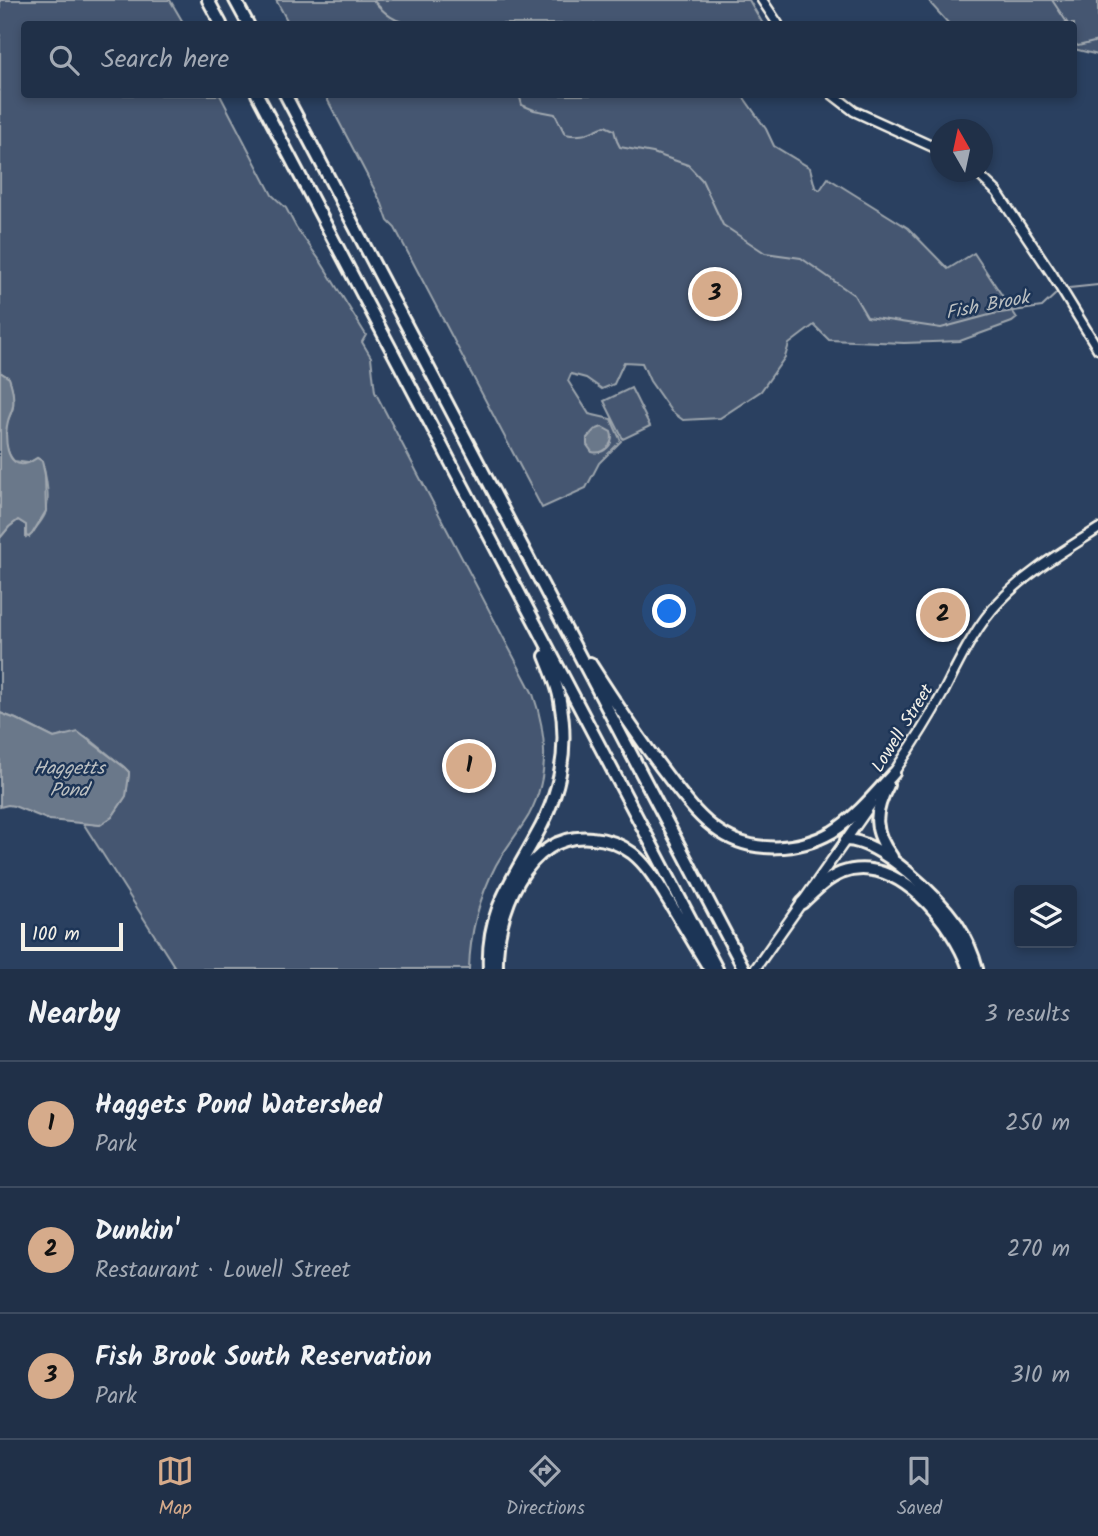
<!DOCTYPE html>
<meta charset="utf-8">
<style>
body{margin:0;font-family:Kalam,sans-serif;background:#2d3c52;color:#f1f3f6}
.controls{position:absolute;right:21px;bottom:21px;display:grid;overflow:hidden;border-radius:7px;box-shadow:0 4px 10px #0003}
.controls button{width:63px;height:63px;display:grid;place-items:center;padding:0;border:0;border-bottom:2px solid #3d4b60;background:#203048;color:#f1f3f6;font:35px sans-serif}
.compass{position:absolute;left:930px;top:119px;width:63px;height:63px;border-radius:50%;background:#203048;box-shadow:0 4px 10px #0003;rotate:351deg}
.scale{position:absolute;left:21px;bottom:18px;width:102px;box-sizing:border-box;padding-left:7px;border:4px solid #f4f1e8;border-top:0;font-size:19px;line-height:24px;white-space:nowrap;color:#f4f1e8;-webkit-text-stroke:5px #1d3557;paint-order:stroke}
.you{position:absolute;left:670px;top:612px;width:24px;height:24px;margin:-18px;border:5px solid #fff;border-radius:50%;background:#1a73e8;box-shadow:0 0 0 10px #1a73e833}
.badge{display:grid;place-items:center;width:46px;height:46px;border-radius:50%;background:#d6ab8b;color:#111;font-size:23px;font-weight:700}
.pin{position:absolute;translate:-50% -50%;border:4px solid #fff;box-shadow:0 2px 7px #0006}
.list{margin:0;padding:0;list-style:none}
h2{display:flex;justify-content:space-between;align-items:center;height:91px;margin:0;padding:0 28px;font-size:30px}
h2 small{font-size:23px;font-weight:400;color:#a2a9b4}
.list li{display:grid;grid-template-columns:46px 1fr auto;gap:21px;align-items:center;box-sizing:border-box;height:126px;padding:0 28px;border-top:2px solid #3d4b60}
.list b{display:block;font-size:26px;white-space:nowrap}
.list p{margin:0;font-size:23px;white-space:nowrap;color:#a2a9b4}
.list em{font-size:23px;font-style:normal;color:#a2a9b4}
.icon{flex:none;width:38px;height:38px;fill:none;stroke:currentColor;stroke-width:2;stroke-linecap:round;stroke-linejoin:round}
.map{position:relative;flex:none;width:1098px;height:969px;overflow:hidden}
.search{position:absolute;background:#203048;box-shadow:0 4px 10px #0003;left:21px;right:21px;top:21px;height:77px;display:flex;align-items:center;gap:18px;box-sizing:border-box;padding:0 24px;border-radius:7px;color:#a2a9b4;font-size:26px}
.sheet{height:469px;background:#203048}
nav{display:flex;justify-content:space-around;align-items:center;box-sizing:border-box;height:98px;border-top:2px solid #3d4b60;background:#203048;font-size:19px;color:#a2a9b4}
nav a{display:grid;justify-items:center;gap:4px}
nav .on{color:#d6ab8b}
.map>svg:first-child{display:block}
.green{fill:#445771;stroke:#9ca4ac;stroke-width:2}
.water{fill:#6a788a;stroke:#a1a8b0;stroke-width:2}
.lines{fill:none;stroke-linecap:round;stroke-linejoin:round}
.stream{stroke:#a1a8b0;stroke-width:2}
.secondary-casing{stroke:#f4f1e8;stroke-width:13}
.highway-casing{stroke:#f4f1e8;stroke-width:16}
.secondary{stroke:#1d3557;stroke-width:8}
.highway{stroke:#1d3557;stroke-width:10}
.labels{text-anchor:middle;stroke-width:5;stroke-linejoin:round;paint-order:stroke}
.street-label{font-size:18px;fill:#f4f1e8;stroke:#1d3557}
.water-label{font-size:19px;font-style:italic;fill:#bdc1c2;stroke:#1d3557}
</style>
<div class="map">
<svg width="1098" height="969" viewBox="0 0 1098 969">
<rect width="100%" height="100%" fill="#2a4060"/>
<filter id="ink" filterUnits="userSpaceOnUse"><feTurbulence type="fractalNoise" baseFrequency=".0143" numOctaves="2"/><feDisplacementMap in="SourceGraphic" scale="14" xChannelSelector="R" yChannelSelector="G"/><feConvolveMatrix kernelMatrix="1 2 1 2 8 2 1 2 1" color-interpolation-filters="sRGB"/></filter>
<g filter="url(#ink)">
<path class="green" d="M0,0H170L184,24H24V94L220,95L272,195L286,208L296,227L321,262L366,335L362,342L371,357L375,392L533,694C547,734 550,776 529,815C519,832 506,847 496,865C479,898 470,931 469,969H176L83,823L100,825L112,817L126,796L129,772L124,767L88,738L65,735L54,738L16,719L0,713V538L9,527L18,520L26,525V537L32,534C36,527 42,521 45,514C51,499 46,476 42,461L37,458L28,463L14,461C5,451 4,436 7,423C9,417 12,412 13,407C14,398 12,387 9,378L0,372Z
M276,0H749L763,24H289Z
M929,0H1098V55L1074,49V24H949L931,4Z
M325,95H742L766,129L774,146L810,168L815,187L820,190L828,178L908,228L948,269L974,253L1017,318L1012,322L960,341L904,343L829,340L814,325L789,344L785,357L761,391L720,418L683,420L671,411L650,381L642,363L624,362L614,384L602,389L586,378L571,374L568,381L589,414L611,419L621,441L599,463L586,488L542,508L395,228L388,221L382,204Z
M631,388L650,426L623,439L604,401Z"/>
<path class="water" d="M0,372L9,378C12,386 14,397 13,406C12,412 9,416 8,421C4,435 5,471 28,463C31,462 34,460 37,458L42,461L45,475L46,511L32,534L29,537L26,536V525L18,520L9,527L0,538Z
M602,427L611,432C615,444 604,455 592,452L587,445V438L594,430Z
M0,713L16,719L54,738L78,732L124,767L129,772V775L126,796L112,817L100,825L49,820L14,806L8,805L0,807Z"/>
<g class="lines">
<path class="stream" d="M373,0C386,15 394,22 414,24
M1052,0L1068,24
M419,24L429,23L431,24
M1074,43L1078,46L1098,41
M519,94L522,105L534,110L555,114L565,134C585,138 588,132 605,126L614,130L617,141L620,147L653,153L688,165L702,180L723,225L765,253L801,258L854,295L867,317L941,328L993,314L1042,307L1057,293
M1069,288L1098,285"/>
<defs>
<path id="secondary" d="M762,0L778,24
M832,94L854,111L940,150
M976,172L997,192L1052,274L1098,349
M892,775C910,749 928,721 943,693C959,662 975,627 999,602C1027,572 1064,551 1098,529
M755,969L872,803"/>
<path id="highway" d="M208,0L221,24
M235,0L248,24
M257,94L717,969
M285,94L744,969
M590,663C616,704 643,744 672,782C686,800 700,819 720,832C753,854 799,851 832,832C856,817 875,794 894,773
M888,785C873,814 873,831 892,857
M846,840C882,841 937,896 957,924C966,938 973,953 977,969
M802,903C814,892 826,879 841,873C897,852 953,923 969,969
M489,969C486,913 511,882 536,836C560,794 569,748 560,701C558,686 551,671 545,656
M497,969C495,915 526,831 592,838C607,839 620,844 632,853C646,864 655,879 665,895C680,919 694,944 709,968"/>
</defs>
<use href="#secondary" class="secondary-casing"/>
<use href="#highway" class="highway-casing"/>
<use href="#secondary" class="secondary"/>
<use href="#highway" class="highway"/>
</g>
</g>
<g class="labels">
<g class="street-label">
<text transform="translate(902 728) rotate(-58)" y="6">Lowell Street</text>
</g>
<g class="water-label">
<text transform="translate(987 304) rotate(-11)" y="7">Fish Brook</text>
<text x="69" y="774">Haggetts<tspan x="69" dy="22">Pond</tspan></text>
</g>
</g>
</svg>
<div class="controls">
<button><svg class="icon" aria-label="layers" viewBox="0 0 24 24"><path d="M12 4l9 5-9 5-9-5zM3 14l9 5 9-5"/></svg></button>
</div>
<svg class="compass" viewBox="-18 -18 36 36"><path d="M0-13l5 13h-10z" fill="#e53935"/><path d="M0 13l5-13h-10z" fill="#a2a9b4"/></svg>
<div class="scale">100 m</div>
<div class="you"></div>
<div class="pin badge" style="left:469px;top:766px">1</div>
<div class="pin badge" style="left:943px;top:615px">2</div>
<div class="pin badge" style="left:715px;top:294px">3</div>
<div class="search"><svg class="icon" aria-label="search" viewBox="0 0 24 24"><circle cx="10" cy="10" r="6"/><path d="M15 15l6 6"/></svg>Search here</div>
</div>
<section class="sheet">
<h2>Nearby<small>3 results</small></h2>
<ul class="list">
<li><span class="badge">1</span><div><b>Haggets Pond Watershed</b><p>Park</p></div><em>250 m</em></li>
<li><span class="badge">2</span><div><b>Dunkin'</b><p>Restaurant · Lowell Street</p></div><em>270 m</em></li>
<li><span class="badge">3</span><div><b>Fish Brook South Reservation</b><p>Park</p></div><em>310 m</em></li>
</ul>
</section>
<nav>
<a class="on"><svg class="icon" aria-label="map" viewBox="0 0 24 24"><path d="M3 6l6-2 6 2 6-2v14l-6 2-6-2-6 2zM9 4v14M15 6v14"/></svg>Map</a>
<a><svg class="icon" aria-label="directions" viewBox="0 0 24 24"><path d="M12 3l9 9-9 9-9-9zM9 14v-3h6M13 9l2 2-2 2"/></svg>Directions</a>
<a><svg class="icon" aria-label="saved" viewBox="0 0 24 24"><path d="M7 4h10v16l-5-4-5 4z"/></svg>Saved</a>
</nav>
